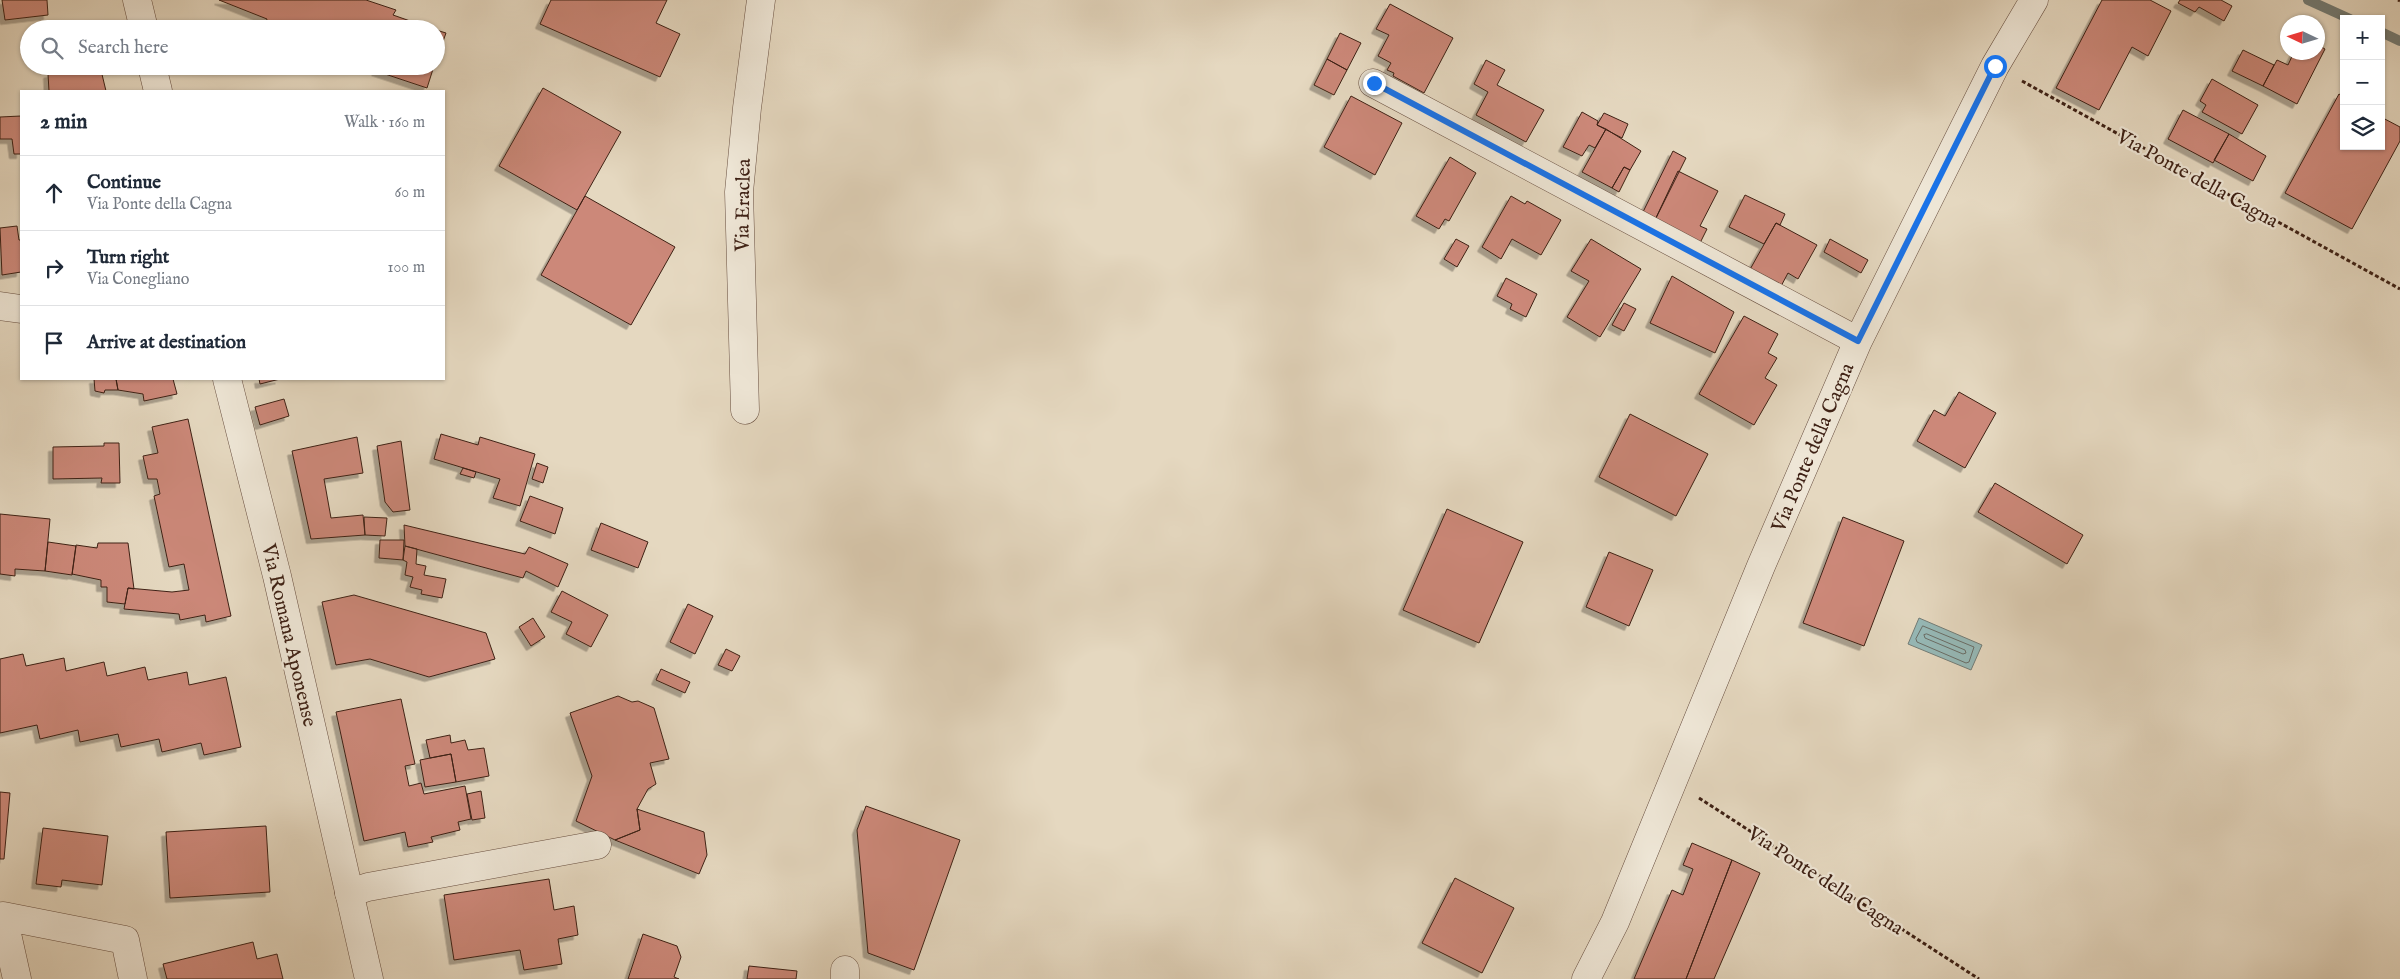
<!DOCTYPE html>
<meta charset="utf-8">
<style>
body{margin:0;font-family:"IM FELL English",serif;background:#f2f2f3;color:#1f2937}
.controls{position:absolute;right:15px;top:15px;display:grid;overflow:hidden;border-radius:0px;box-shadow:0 1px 4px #0004}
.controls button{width:45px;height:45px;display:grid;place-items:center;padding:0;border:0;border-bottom:1px solid #e0e1e3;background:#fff;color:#1f2937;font:25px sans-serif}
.compass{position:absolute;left:2280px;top:15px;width:45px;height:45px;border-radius:50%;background:#fff;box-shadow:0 1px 4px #0004;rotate:274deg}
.stop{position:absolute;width:15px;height:15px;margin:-11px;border:4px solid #1a73e8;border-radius:50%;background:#fff}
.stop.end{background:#1a73e8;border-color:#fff;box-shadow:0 1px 5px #0008}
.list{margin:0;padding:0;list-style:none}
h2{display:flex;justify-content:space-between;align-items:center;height:65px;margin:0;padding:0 20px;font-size:21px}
h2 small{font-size:16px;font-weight:400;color:#747a83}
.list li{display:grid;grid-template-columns:32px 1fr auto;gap:15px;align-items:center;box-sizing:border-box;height:75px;padding:0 20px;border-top:1px solid #e0e1e3}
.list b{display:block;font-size:19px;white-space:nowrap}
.list p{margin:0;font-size:16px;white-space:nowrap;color:#747a83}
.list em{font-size:16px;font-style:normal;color:#747a83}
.icon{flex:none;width:28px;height:28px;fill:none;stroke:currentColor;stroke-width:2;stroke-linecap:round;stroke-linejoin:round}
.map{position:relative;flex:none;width:2400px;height:979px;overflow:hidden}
.search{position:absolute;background:#fff;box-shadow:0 1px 4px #0004;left:20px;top:20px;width:425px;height:55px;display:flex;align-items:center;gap:12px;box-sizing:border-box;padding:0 18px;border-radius:28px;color:#747a83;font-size:19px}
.panel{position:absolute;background:#fff;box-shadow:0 1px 4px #0004;left:20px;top:90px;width:425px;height:290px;border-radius:0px}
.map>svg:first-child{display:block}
.water{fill:#96b9b7;stroke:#737c76}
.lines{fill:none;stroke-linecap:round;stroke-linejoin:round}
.shore{stroke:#6a6d66;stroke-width:1}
.stream{stroke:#737c76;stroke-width:10}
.building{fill:#cc8879;stroke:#3e2115;filter:url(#shadow)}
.minor-casing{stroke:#684f40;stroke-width:29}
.tertiary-casing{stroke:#684f40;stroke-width:29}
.path{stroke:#3e2115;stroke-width:3;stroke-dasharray:4 2.5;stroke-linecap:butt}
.minor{stroke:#eee6d6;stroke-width:28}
.tertiary{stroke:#eee6d6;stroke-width:28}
.route{stroke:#1a73e8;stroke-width:6}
.labels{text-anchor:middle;stroke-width:4.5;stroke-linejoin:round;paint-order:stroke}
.street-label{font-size:20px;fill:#3e2115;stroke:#eee6d6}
</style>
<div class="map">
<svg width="2400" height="979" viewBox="0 0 2400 979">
<defs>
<filter id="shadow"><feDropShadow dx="-4.5" dy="4.5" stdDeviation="0" flood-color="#0004"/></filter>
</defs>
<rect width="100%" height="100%" fill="#e5d8c0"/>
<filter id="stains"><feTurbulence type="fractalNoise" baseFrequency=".004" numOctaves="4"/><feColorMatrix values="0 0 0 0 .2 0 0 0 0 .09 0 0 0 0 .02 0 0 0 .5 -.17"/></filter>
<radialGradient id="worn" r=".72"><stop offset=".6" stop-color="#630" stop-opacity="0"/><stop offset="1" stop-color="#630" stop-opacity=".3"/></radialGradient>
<path class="water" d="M1919,618L1982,645L1971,670L1908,644Z"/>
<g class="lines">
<path class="shore" d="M1923,626L1974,647L1969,662L1966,663L1917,642L1916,639Z
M1927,634L1965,650L1966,653L1963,654L1925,638L1924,635Z"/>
<path class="stream" d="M2308,0L2350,19
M2381,32L2400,41"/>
</g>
<path class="building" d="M2,0H47L48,15L5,20Z
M219,0H366L396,10L393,15L433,29H274L265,26L267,19Z
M551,0H667L656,23L680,34L660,77L540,24Z
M2102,0H2150L2171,11L2148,56L2132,47L2099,110L2056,88Z
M2180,0H2221L2232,6L2224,21L2199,7L2195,12L2178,3Z
M1390,4L1453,38L1424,93L1393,76L1394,73L1387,70L1391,63L1378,56L1389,35L1376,29Z
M436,30L446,33L436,61Z
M1340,33L1361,43L1347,70L1327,59Z
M2318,45L2325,49L2297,104L2263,86L2277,60L2288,65L2294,52H2318Z
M2243,50L2274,65L2263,86L2232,71Z
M1327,59L1347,70L1334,95L1314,85Z
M1486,60L1505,70L1497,85L1544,110L1526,142L1476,115L1488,92L1474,84Z
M62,66H100L106,91H49L48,74L63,70Z
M378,66H434L427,88L376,71Z
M2212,79L2258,105L2242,134L2202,112L2206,105L2200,101Z
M543,88L621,132L577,210L499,166Z
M2339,94L2344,97V146H2381V117L2400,127V141L2352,229L2285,193Z
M1351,96L1402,123L1375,175L1324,147Z
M2183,110L2229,134L2213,163L2168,139Z
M1582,112L1598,121L1597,125L1606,129L1595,148L1589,145L1582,156L1563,147Z
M1604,113L1628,124L1622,138L1597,125Z
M21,116V154H14L12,139H0V117Z
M1606,129L1641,151L1630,170L1624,167L1612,188L1582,172Z
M2229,134L2266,156L2253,181L2214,160Z
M1673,151L1686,158L1654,222L1641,216Z
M1450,157L1476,173L1449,221L1445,219L1439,229L1416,216Z
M1624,167L1630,170L1619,192L1612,188Z
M1678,171L1718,191L1700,226L1707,229L1699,245L1654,222Z
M1745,195L1785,214L1780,225L1776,223L1764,244L1729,227Z
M585,196L675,247L631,325L541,275Z
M1511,196L1525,204L1527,201L1561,220L1541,255L1512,239L1501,259L1482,247Z
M1776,223L1817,245L1798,279L1788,273L1779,290L1748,273Z
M17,226L19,240H21V272L2,275L0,228Z
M1456,239L1469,246L1457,267L1444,259Z
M1591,239L1641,269L1600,337L1567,317L1589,281L1571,271Z
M1830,239L1868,260L1861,273L1824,252Z
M1672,276L1734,312L1715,353L1650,323Z
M1506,278L1537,294L1526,317L1510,309L1512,304L1497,296Z
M1624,303L1636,309L1624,331L1612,325Z
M1744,316L1778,334L1768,353L1777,358L1765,378L1777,385L1754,425L1699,394Z
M94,379H116L118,390H105L104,393L95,391Z
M116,379H173L177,394L144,401L143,394L118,390Z
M259,379H280L260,384Z
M1959,392L1996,413L1965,468L1917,441L1934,410L1945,416Z
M284,399L289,416L260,425L255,407Z
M1630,414L1708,454L1676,516L1599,477Z
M188,419L231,616L206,622L205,615L180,620L179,614L124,609L128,588L172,592L189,590L184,564L169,567L154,496L160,494L157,479H148L143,456L158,453L152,427Z
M441,434L478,445L480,437L535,454L520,506L493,498L500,479L434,459Z
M357,437L363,473L324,479L331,518L363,515L365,535L311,539L292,451Z
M401,441L410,510L393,512L385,502L377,446Z
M104,443H119L120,483H101L102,478L53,479V447L104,446Z
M537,463L548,467L543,483L532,479Z
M463,468L476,472L474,478L460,474Z
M1995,483L2083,535L2067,564L1978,512Z
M530,496L563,508L555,534L520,521Z
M1447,509L1523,542L1479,643L1403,610Z
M0,514L50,519L45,571L15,569V576L0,574Z
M364,517L387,518L385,536L365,535Z
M1843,517L1904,541L1864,646L1803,623Z
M601,523L648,542L638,568L591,550Z
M404,525L525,554L529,547L568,564L558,587L526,571L523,578L405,546Z
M380,540H404L403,560L379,558Z
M48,542L76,546L72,575L45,571Z
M98,543H128L134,589L128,588L125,604L107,602V587H101V580L72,574L76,545L97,548Z
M405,546L417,549L416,564L426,566L424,575L446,579L442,598L421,594L422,590L410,587L413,577L405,575L407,562L403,560Z
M1609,552L1653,570L1629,626L1586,607Z
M562,591L608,615L591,647L566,634L572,622L551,612Z
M354,595L486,633L495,659L429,677L370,659L336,665L322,602Z
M688,604L713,616L695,654L670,642Z
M533,618L545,637L531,646L519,627Z
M726,649L740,656L732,671L718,665Z
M23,654L26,666L64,658L66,671L104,662L107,676L145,667L148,680L187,672L189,685L226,677L241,747L204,755L201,743L162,752L159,739L121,747L118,734L80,742L78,730L40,739L37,725L0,733V659Z
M661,669L690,682L685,693L656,680Z
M618,696L632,702L638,701L654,708L669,759L650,763L656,784L648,789L637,809L640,830L615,840L576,821L592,776L570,713Z
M401,699L415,764L405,766L409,786L421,783L424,794L465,786L471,819L458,822L460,830L431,837L433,842L408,847L405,832L364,841L336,712Z
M450,735L451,743L465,740L468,750L484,748L489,776L456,782L451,754L430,758L426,740Z
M451,754L456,782L425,787L420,760Z
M481,791L485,818L472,820L467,794Z
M0,792L10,793L4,859H0Z
M866,806L960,840L914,970L868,953L857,830Z
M637,809L704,832L707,855L699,874L615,840L640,830Z
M266,826L270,892L170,898L166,832Z
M43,828L108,836L102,885L62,880L61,887L36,884Z
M1692,843L1732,860L1686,979H1634L1672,890L1683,895L1693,869L1683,865Z
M1732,860L1760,873L1714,979H1686Z
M1455,878L1514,908L1482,973L1422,943Z
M549,879L554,910L574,906L578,935L558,939L562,964L524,970L520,950L454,960L444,895Z
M643,934L677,946L681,957L674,977L679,979H628Z
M253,942L257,959L277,954L283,979H167L163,964Z
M749,966L797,971L796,979H747Z"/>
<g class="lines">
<defs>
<path id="minor" d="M1373,83L1858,341
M0,306L21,309
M745,410L739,192L747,108L761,0
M349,893L368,887L597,845
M17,979L3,916L125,940L133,979
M845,979V970
M1586,979L1615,922L1761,566L1858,341L1995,66L2034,0"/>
<path id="tertiary" d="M137,0L144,29
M152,66L158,91
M227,379L277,576L369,979"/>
</defs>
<use href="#minor" class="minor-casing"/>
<use href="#tertiary" class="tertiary-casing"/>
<path class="path" d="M2398,0L2400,1
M2022,81L2400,289
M1699,798L1979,979"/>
<use href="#minor" class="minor"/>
<use href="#tertiary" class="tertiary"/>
</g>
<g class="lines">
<path class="route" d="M1374,83L1858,341L1995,66"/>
</g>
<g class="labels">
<g class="street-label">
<text transform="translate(2198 178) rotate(29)" y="7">Via Ponte della Cagna</text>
<text transform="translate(742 205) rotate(-89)" y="7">Via Eraclea</text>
<text transform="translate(1812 447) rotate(-67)" y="7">Via Ponte della Cagna</text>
<text transform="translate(290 635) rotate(77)" y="7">Via Romana Aponense</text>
<text transform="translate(1826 880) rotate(33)" y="7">Via Ponte della Cagna</text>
</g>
</g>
<rect width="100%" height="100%" filter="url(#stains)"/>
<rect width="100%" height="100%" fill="url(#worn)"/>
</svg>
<div class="controls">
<button>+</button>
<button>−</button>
<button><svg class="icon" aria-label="layers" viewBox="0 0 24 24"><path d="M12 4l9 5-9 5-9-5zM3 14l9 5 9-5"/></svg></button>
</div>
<svg class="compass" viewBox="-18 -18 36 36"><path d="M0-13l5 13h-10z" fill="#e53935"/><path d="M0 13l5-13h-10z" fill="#747a83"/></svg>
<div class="stop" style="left:1995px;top:66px"></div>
<div class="stop end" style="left:1374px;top:83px"></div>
<div class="search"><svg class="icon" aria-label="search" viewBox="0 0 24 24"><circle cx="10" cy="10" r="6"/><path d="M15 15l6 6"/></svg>Search here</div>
<section class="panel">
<h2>2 min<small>Walk · 160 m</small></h2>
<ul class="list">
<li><svg class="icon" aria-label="ahead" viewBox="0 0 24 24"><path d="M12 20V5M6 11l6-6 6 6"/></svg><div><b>Continue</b><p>Via Ponte della Cagna</p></div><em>60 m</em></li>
<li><svg class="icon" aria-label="right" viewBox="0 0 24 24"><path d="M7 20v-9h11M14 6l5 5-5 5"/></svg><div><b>Turn right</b><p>Via Conegliano</p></div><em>100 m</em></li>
<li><svg class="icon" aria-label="arrive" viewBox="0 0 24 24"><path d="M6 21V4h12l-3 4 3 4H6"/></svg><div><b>Arrive at destination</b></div></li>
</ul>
</section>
</div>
